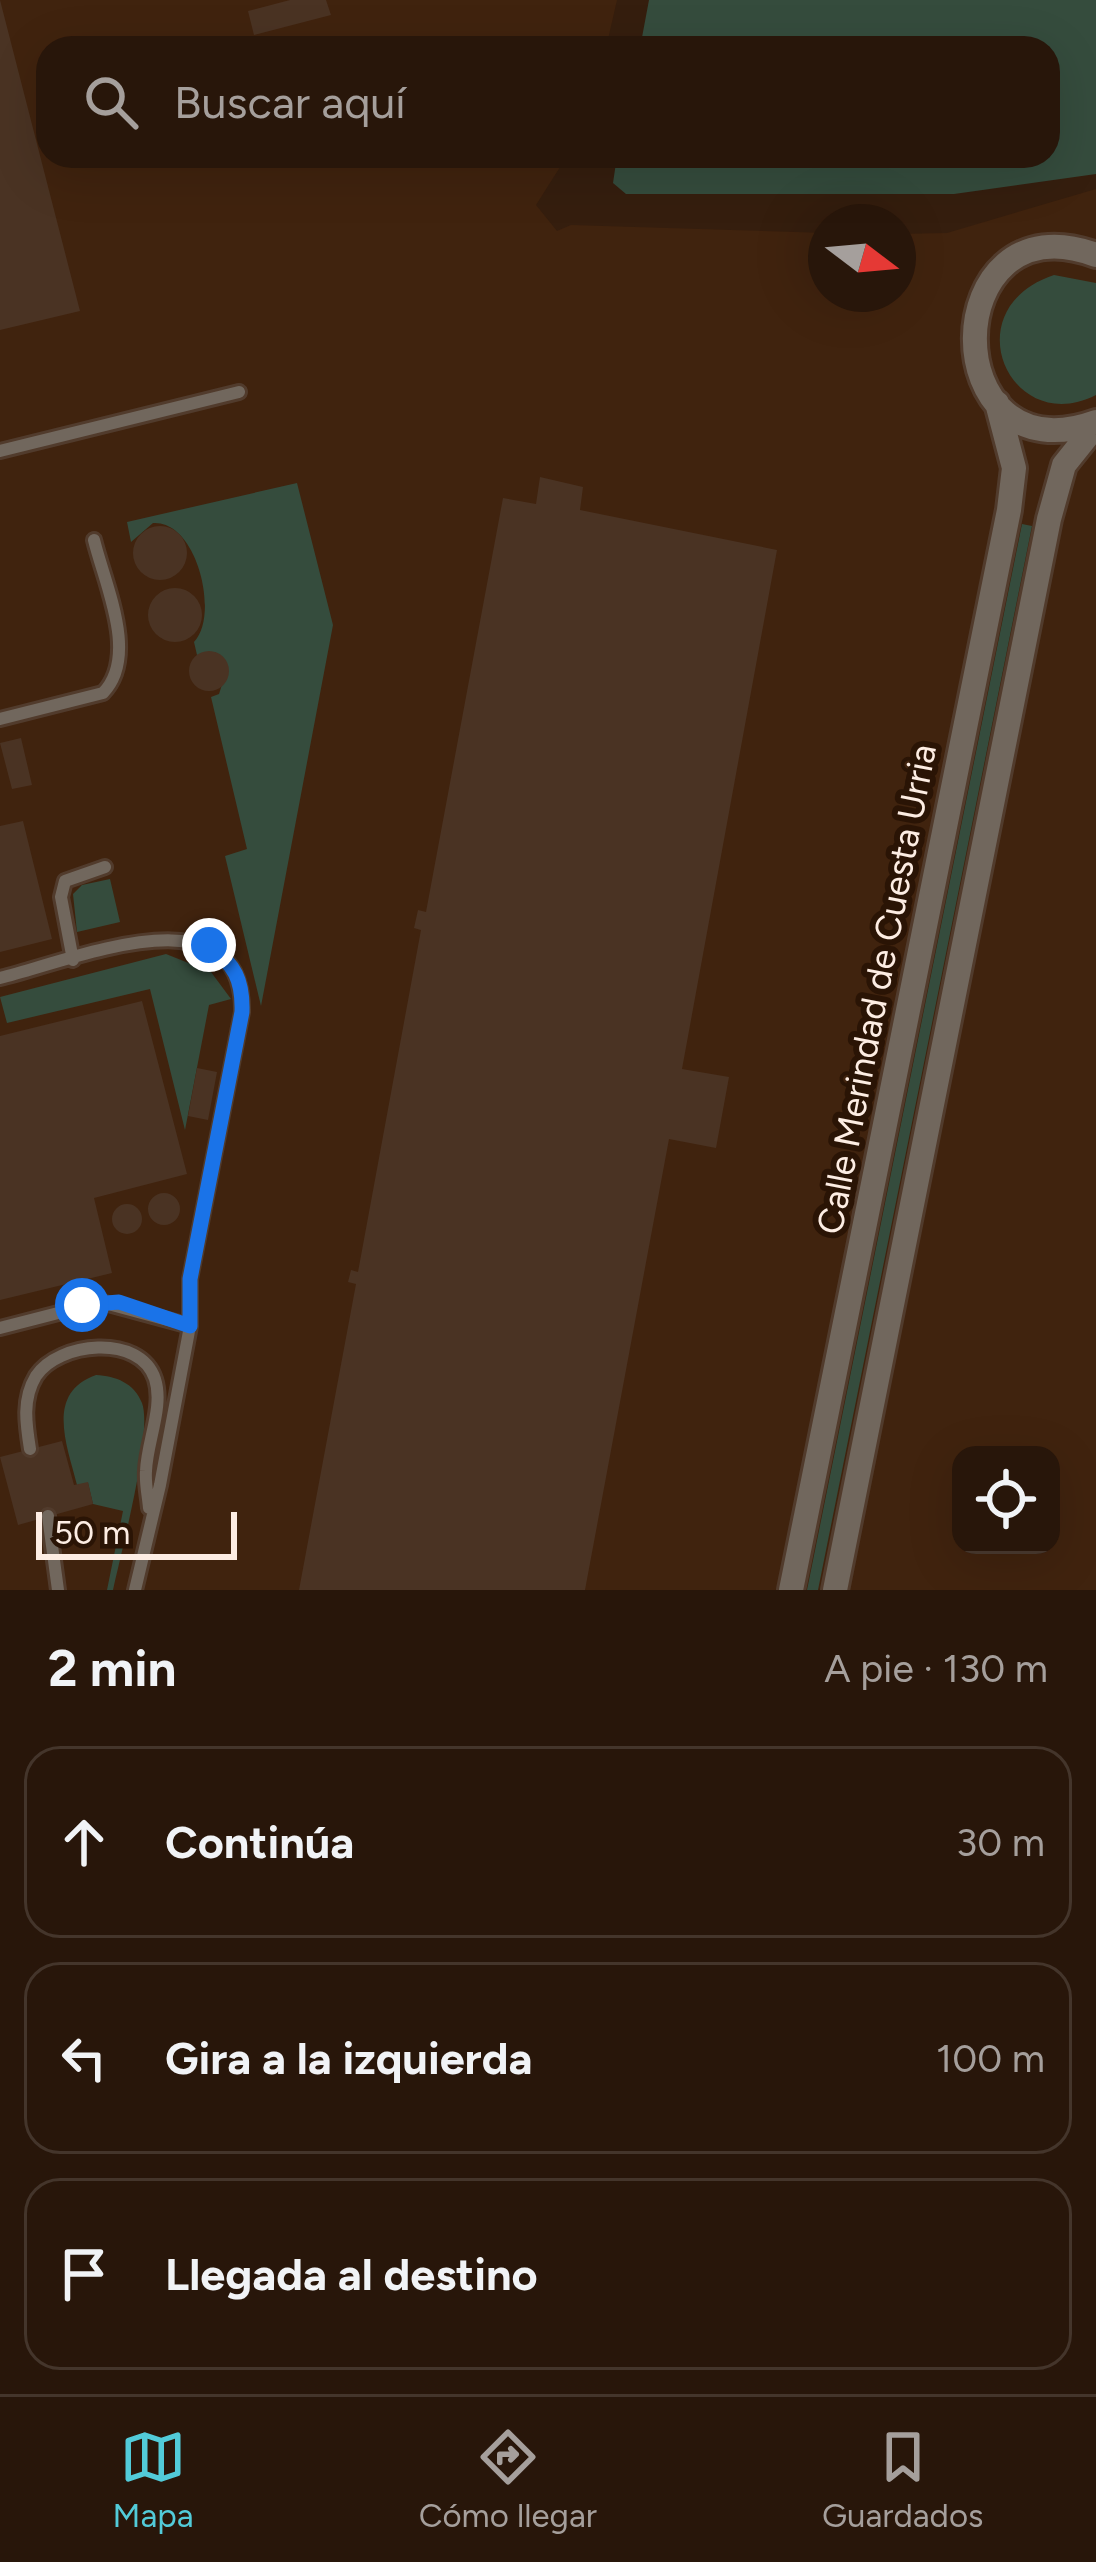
<!DOCTYPE html>
<html lang="es">
<meta charset="utf-8">
<style>
body{margin:0;font-family:Figtree,sans-serif;background:#301f13;color:#f1f3f6}
.controls{position:absolute;right:36px;bottom:36px;display:grid;overflow:hidden;border-radius:24px;box-shadow:0 12px 48px #0002}
.controls button{width:108px;height:108px;display:grid;place-items:center;padding:0;border:0;border-bottom:3px solid #44352b;background:#28160a;color:#f1f3f6;font:60px sans-serif}
.compass{position:absolute;left:808px;top:204px;width:108px;height:108px;border-radius:50%;background:#28160a;box-shadow:0 12px 48px #0002;rotate:106deg}
.scale{position:absolute;left:36px;bottom:30px;width:201px;box-sizing:border-box;padding-left:12px;border:6px solid #fdede3;border-top:0;font-size:33px;line-height:42px;white-space:nowrap;color:#fdede3;-webkit-text-stroke:9px #2a1405;paint-order:stroke}
.stop{position:absolute;width:36px;height:36px;margin:-27px;border:9px solid #1a73e8;border-radius:50%;background:#fff}
.stop.end{background:#1a73e8;border-color:#fff;box-shadow:0 3px 12px #0008}
.list{margin:0;padding:0;list-style:none}
h2{display:flex;justify-content:space-between;align-items:center;height:156px;margin:0;padding:0 48px;font-size:51px}
h2 small{font-size:39px;font-weight:400;color:#a59f9c}
.list li{display:grid;grid-template-columns:78px 1fr auto;gap:36px;align-items:center;box-sizing:border-box;height:192px;margin:0 24px 24px;padding:0 24px;border:3px solid #44352b;border-radius:36px}
.list b{display:block;font-size:45px;white-space:nowrap}
.list em{font-size:39px;font-style:normal;color:#a59f9c}
.icon{flex:none;width:66px;height:66px;fill:none;stroke:currentColor;stroke-width:2;stroke-linecap:round;stroke-linejoin:round}
.map{position:relative;flex:none;width:1096px;height:1590px;overflow:hidden}
.search{position:absolute;background:#28160a;box-shadow:0 12px 48px #0002;left:36px;right:36px;top:36px;height:132px;display:flex;align-items:center;gap:30px;box-sizing:border-box;padding:0 42px;border-radius:36px;color:#a59f9c;font-size:45px}
.sheet{height:804px;background:#28160a}
nav{display:flex;justify-content:space-around;align-items:center;box-sizing:border-box;height:168px;border-top:3px solid #44352b;background:#28160a;font-size:33px;color:#a59f9c}
nav a{display:grid;justify-items:center;gap:6px}
nav .on{color:#52cbd9}
.map>svg:first-child{display:block}
.built{fill:#40230e;fill-rule:evenodd}
.green{fill:#354c3d}
.building{fill:#4a3323}
.lines{fill:none;stroke-linecap:round;stroke-linejoin:round}
.lane-casing{stroke:#513b2c;stroke-width:18}
.street-casing{stroke:#513b2c;stroke-width:30}
.lane{stroke:#71675d;stroke-width:12}
.street{stroke:#71675d;stroke-width:24}
.route{stroke:#1a73e8;stroke-width:15}
.labels{text-anchor:middle;stroke-width:12;stroke-linejoin:round;paint-order:stroke}
.street-label{font-size:36px;fill:#fdede3;stroke:#2a1405}
</style>
<div class="map">
<svg width="1096" height="1590" viewBox="0 0 1096 1590">
<rect width="100%" height="100%" fill="#351e0e"/>
<path class="built" d="M0,0H617L606,48H48V156H567L536,205L557,231L571,225L826,233V294H898V234L947,233L1096,189V1590H0ZM961,1455H1051V1545H961Z"/>
<path class="green" d="M649,0H1096V174L954,194H626L613,183L617,156H1048V48H640Z
M1054,275L1096,283V395C1010,439 952,309 1054,275Z
M297,483L333,625L261,1006L225,856L247,849L211,697L219,694L228,666L215,652L197,655L194,642C220,615 197,520 153,523L131,542L127,522Z
M1022,524L1032,526L818,1590H807Z
M110,879L120,922L77,932L73,894L82,885Z
M166,954L211,972L231,999L209,1005L185,1130L150,989L7,1023L0,997Z
M96,1375C116,1376 134,1383 142,1403C153,1433 121,1553 113,1590H107L123,1511L93,1504L88,1483L77,1485C67,1445 45,1393 96,1375Z"/>
<path class="building" d="M0,0L80,311L0,330Z
M290,0H326L331,15L254,35L248,11Z
M540,477L583,487L580,510L777,550L682,1069L729,1077L716,1148L669,1139L585,1590H299L356,1284L348,1282L351,1270L358,1272L421,930L414,928L418,910L426,912L503,498L536,504Z
M133 553a27 27 0 1 1 54 0a27 27 0 1 1-54 0Z
M148 615a27 27 0 1 1 54 0a27 27 0 1 1-54 0Z
M189 671a20 20 0 1 1 40 0a20 20 0 1 1-40 0Z
M21,738L32,785L12,789L0,743Z
M23,821L52,939L0,952V826Z
M142,1001L187,1174L94,1198L112,1273L0,1300V1036Z
M197,1068L217,1072L208,1120L188,1116Z
M148 1209a16 16 0 1 1 32 0a16 16 0 1 1-32 0Z
M112 1219a15 15 0 1 1 30 0a15 15 0 1 1-30 0Z
M62,1441L74,1485L88,1482L93,1504L18,1525L0,1457Z"/>
<g class="lines">
<defs>
<path id="lane" d="M0,451L239,392
M0,719L103,693C139,656 105,585 94,540
M73,960L61,897L65,881L105,867
M0,978C71,961 244,886 242,1012L190,1279V1326L160,1485L135,1590
M0,1328L101,1302L190,1326
M30,1449C26,1424 22,1399 36,1376C58,1342 140,1333 155,1379C164,1407 147,1441 146,1471C145,1483 148,1496 149,1508
M48,1516L58,1590"/>
<path id="street" d="M1096,255C936,195 933,481 1096,422
M791,1590L1009,510L1014,468L997,403
M835,1590L1049,519L1064,465L1096,425"/>
</defs>
<use href="#lane" class="lane-casing"/>
<use href="#street" class="street-casing"/>
<use href="#lane" class="lane"/>
<use href="#street" class="street"/>
</g>
<g class="lines">
<path class="route" d="M82,1305L119,1302L190,1326V1279L242,1012C243,980 235,965 209,945"/>
</g>
<g class="labels">
<g class="street-label">
<text transform="translate(876 989) rotate(-79)" y="13">Calle Merindad de Cuesta Urria</text>
</g>
</g>
</svg>
<div class="controls">
<button><svg class="icon" aria-label="locate" viewBox="0 0 24 24"><circle cx="12" cy="12" r="6"/><path d="M12 2v4M12 18v4M2 12h4M18 12h4"/></svg></button>
</div>
<svg class="compass" viewBox="-18 -18 36 36"><path d="M0-13l5 13h-10z" fill="#e53935"/><path d="M0 13l5-13h-10z" fill="#a59f9c"/></svg>
<div class="scale">50 m</div>
<div class="stop" style="left:82px;top:1305px"></div>
<div class="stop end" style="left:209px;top:945px"></div>
<div class="search"><svg class="icon" aria-label="search" viewBox="0 0 24 24"><circle cx="10" cy="10" r="6"/><path d="M15 15l6 6"/></svg>Buscar aquí</div>
</div>
<section class="sheet">
<h2>2 min<small>A pie · 130 m</small></h2>
<ul class="list">
<li><svg class="icon" aria-label="ahead" viewBox="0 0 24 24"><path d="M12 20V5M6 11l6-6 6 6"/></svg><div><b>Continúa</b></div><em>30 m</em></li>
<li><svg class="icon" aria-label="left" viewBox="0 0 24 24"><path d="M17 20v-9H6M10 6l-5 5 5 5"/></svg><div><b>Gira a la izquierda</b></div><em>100 m</em></li>
<li><svg class="icon" aria-label="arrive" viewBox="0 0 24 24"><path d="M6 21V4h12l-3 4 3 4H6"/></svg><div><b>Llegada al destino</b></div></li>
</ul>
</section>
<nav>
<a class="on"><svg class="icon" aria-label="map" viewBox="0 0 24 24"><path d="M3 6l6-2 6 2 6-2v14l-6 2-6-2-6 2zM9 4v14M15 6v14"/></svg>Mapa</a>
<a><svg class="icon" aria-label="directions" viewBox="0 0 24 24"><path d="M12 3l9 9-9 9-9-9zM9 14v-3h6M13 9l2 2-2 2"/></svg>Cómo llegar</a>
<a><svg class="icon" aria-label="saved" viewBox="0 0 24 24"><path d="M7 4h10v16l-5-4-5 4z"/></svg>Guardados</a>
</nav>
